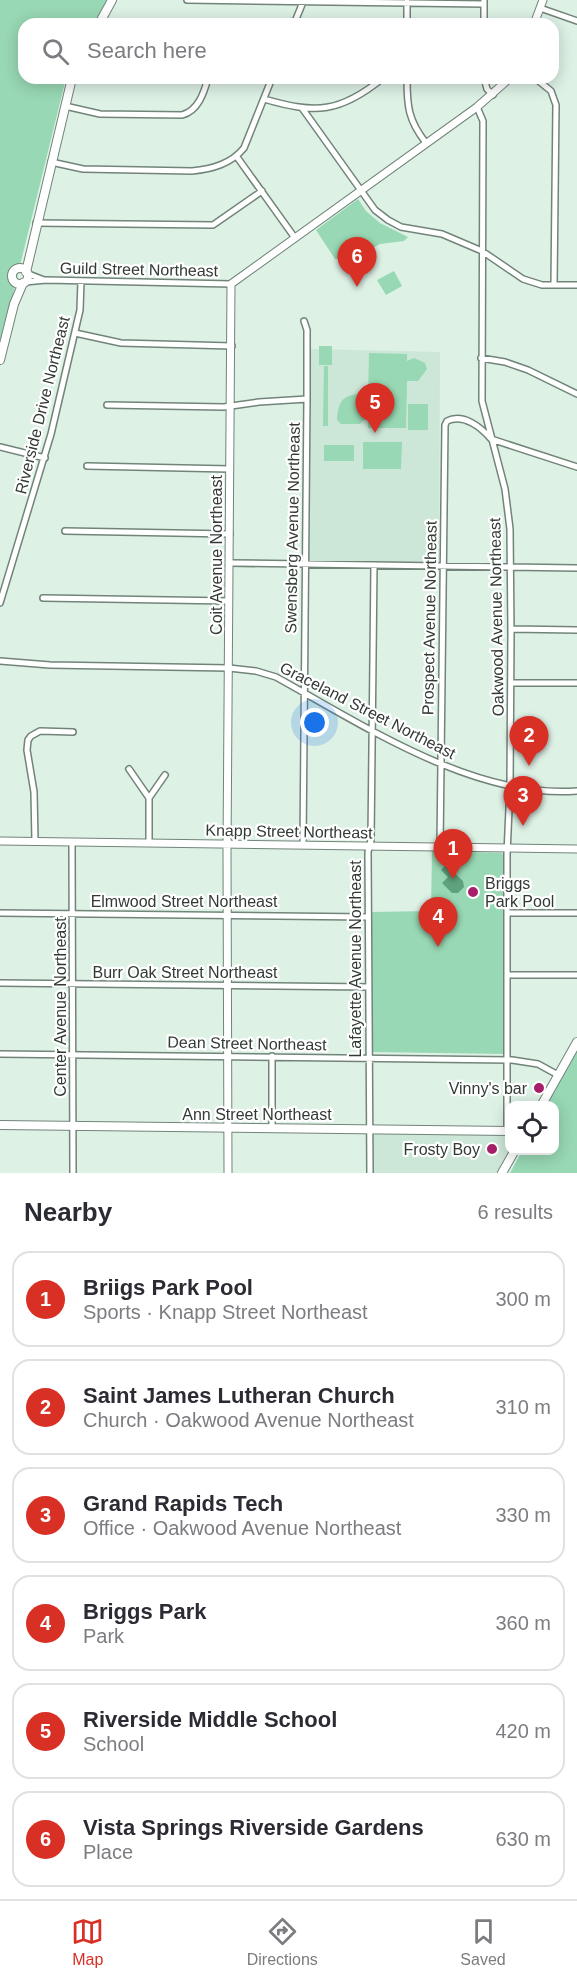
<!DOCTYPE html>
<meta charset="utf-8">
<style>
body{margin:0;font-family:Helvetica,sans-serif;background:#f7f7f7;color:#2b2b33}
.controls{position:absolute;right:18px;bottom:18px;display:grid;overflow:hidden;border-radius:12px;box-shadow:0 3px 15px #0003}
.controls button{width:54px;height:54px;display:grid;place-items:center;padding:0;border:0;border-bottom:2px solid #e1e1e2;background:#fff;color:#2b2b33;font:30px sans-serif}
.you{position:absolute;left:315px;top:723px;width:21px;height:21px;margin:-15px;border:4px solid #fff;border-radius:50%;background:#1a73e8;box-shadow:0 0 0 9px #1a73e833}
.badge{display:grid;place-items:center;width:39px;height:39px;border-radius:50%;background:#d93025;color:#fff;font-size:20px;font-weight:700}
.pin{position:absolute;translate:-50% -50px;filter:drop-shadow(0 2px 3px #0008)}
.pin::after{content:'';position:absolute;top:32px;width:21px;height:18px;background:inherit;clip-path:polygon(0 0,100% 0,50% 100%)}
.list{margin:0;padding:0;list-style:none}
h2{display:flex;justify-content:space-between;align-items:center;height:78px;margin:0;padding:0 24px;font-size:26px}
h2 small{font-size:20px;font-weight:400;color:#7c7c81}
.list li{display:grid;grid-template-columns:39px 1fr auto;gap:18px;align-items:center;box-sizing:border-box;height:96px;margin:0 12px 12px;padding:0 12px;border:2px solid #e1e1e2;border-radius:18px}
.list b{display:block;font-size:22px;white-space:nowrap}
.list p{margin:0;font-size:20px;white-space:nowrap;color:#7c7c81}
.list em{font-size:20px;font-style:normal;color:#7c7c81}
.icon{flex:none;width:33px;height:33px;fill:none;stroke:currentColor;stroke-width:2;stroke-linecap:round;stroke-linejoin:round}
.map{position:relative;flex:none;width:577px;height:1173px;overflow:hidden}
.search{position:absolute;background:#fff;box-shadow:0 3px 15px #0003;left:18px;right:18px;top:18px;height:66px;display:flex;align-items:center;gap:15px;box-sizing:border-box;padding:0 21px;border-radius:18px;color:#7c7c81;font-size:22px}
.sheet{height:726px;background:#fff}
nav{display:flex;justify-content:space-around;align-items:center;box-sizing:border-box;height:84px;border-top:2px solid #e1e1e2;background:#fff;font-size:16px;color:#7c7c81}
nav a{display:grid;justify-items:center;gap:3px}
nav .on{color:#d93025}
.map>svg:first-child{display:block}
.built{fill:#cce6d7}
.green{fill:#98d8b4}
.water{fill:#5ea37e}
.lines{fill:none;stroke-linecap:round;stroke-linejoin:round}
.minor-casing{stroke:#728479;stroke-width:8}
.tertiary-casing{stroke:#728479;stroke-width:9}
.secondary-casing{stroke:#728479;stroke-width:10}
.primary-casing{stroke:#728479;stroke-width:10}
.minor{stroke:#fff;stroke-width:5}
.tertiary{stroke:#fff;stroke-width:7}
.secondary{stroke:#fff;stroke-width:8}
.primary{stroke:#fff;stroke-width:8}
.poi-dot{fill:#a61f68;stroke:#fff;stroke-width:2}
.labels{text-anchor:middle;stroke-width:4.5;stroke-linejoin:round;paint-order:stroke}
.street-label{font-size:16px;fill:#323a35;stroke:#fff}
.poi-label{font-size:16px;fill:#323a35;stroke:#fff;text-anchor:end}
</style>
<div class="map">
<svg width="577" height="1173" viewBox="0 0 577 1173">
<rect width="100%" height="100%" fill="#ddf1e5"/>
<path class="built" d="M311,349L440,352L439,562L309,561Z
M373,1133L509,1134L510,1151L497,1173H373Z"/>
<path class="green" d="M0,0H107L93,24H24V78H66L0,347Z
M358,199L366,211L380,223L408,237L404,241L380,244L352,259L351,256H345L344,259H335L316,230Z
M394,271L402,286L386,295L377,280Z
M319,346H332V365H319Z
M369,353L407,354V361L414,358L425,363L427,369L418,381H407L406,428H368V416L360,424H341L337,420C338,404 341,395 359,394L368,402Z
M324,366H328V426H323Z
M408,404H428V430H408Z
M363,442H402L401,469H363Z
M324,445H354V461H324Z
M432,851L501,853L504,855V1054L372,1052L371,912L431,911Z
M577,1046V1173H510L522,1151L554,1150V1106L546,1105Z"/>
<path class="water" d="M446,865L463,881L464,887L458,893H452L442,883L448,877L441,870Z"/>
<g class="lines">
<defs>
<path id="minor" d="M187,0L484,4
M540,8L577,21
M294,24L303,2
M407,24V2
M484,24V0
M407,78C407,106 408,120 426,143
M484,78L487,89L493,95
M535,78L551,91L556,105L554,285
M264,99C316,114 340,113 383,78
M65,106L100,114L182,115C198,111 204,93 208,78
M477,107L483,121L482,401L505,489L510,529L511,633L510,786L507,854V1130
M302,108L375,210L388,220L401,227L442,234L482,251L523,279L542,285H577
M237,157L295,238
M51,162L83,169L192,171C212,169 231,164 244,148L272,78
M36,223L213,225L262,191
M26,273L44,280
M25,282L46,280L231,284
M75,333L121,343L232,346
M481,358L505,362L528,370L577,394
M107,405L224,407L259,402L307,399
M0,447L45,458
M87,466L230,469
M65,531L230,534
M230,563L577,568
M43,598L229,601
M0,603L51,434L80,310L81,281
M511,629L577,630
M0,661L50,665L229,668L256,671L276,677C363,725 474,799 577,791
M511,683H577
M129,769L149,798
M149,798V843
M149,798L165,775
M35,841L34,792L27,750L28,740L31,736L40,731L73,732
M72,842L73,1173
M303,845L307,399V330L304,321
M440,847L445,425L447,421C463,413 481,427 491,439L577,467
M0,913L368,917
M507,913H577
M507,975H577
M0,983L369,987
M0,1054L512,1060L538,1064L558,1075
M272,1056V1127
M370,1173L368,852L371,840L374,565"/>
<path id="tertiary" d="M534,24L543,0
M0,841L577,849
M228,1173L227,850L231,284L477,107L510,78"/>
<path id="secondary" d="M99,24L112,0
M12 276a8 8 0 1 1 16 0a8 8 0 1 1-16 0Z
M26,272L72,78
M0,360L14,304L23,283
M0,1125L510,1131"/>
<path id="primary" d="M541,1106L577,1042
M502,1173L515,1150"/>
</defs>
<use href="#minor" class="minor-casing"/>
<use href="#tertiary" class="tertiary-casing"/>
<use href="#secondary" class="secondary-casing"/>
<use href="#primary" class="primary-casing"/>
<use href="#minor" class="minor"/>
<use href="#tertiary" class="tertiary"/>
<use href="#secondary" class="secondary"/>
<use href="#primary" class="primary"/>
</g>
<g class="poi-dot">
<circle cx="473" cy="892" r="6"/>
<circle cx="539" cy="1088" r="6"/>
<circle cx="492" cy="1149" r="6"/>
</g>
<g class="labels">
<g class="street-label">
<text transform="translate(139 269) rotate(1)" y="6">Guild Street Northeast</text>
<text transform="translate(42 405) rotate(-76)" y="6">Riverside Drive Northeast</text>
<text transform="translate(292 528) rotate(-89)" y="6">Swensberg Avenue Northeast</text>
<text transform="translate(216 555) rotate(-90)" y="6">Coit Avenue Northeast</text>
<text transform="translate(496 617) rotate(-91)" y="6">Oakwood Avenue Northeast</text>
<text transform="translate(429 618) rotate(-89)" y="6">Prospect Avenue Northeast</text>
<text transform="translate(368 710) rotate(27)" y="6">Graceland Street Northeast</text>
<text transform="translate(289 831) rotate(1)" y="6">Knapp Street Northeast</text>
<text x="184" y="907">Elmwood Street Northeast</text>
<text transform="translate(355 959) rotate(-90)" y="6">Lafayette Avenue Northeast</text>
<text x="185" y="978">Burr Oak Street Northeast</text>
<text transform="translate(60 1007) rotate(-90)" y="6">Center Avenue Northeast</text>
<text transform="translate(247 1043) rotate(1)" y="6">Dean Street Northeast</text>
<text x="257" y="1120">Ann Street Northeast</text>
</g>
<g class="poi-label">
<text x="485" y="889" text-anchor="start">Briggs<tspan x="485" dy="18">Park Pool</tspan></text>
<text x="527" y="1094">Vinny's bar</text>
<text x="480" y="1155">Frosty Boy</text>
</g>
</g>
</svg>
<div class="controls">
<button><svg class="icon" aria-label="locate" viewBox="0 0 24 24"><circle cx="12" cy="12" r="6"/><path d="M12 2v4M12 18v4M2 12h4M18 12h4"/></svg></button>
</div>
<div class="you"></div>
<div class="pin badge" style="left:453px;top:879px">1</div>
<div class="pin badge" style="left:529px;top:766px">2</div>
<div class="pin badge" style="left:523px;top:826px">3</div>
<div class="pin badge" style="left:438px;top:947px">4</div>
<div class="pin badge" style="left:375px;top:433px">5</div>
<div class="pin badge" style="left:357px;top:287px">6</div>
<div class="search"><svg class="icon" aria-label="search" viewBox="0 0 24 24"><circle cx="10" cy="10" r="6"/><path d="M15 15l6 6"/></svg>Search here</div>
</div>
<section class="sheet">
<h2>Nearby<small>6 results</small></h2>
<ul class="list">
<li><span class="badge">1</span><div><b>Briigs Park Pool</b><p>Sports · Knapp Street Northeast</p></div><em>300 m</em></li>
<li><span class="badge">2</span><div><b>Saint James Lutheran Church</b><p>Church · Oakwood Avenue Northeast</p></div><em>310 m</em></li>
<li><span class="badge">3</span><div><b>Grand Rapids Tech</b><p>Office · Oakwood Avenue Northeast</p></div><em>330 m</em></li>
<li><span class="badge">4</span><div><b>Briggs Park</b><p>Park</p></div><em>360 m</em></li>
<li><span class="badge">5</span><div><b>Riverside Middle School</b><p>School</p></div><em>420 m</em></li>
<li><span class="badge">6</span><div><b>Vista Springs Riverside Gardens</b><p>Place</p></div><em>630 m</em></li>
</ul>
</section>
<nav>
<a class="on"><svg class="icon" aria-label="map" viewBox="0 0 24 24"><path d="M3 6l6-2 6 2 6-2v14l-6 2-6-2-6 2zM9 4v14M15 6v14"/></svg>Map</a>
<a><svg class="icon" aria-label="directions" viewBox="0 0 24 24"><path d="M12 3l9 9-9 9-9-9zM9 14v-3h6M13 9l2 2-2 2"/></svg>Directions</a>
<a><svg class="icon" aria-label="saved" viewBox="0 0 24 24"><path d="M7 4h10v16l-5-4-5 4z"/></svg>Saved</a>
</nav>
